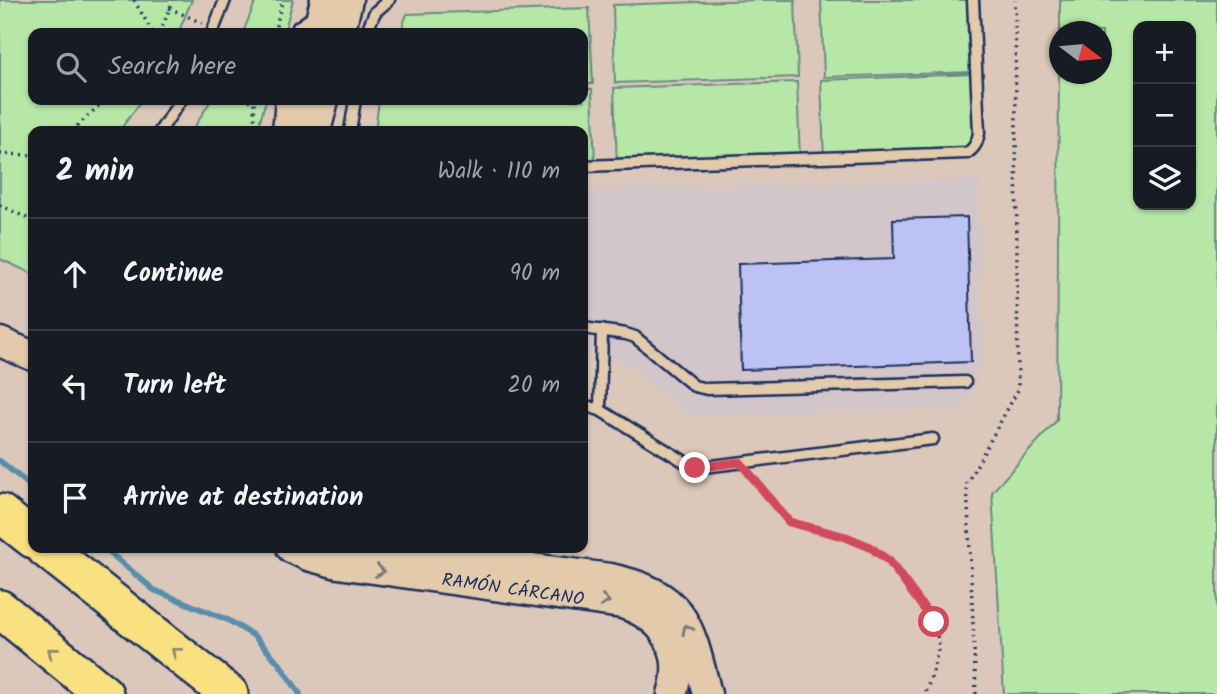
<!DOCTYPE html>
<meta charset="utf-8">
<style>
body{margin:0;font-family:Kalam,sans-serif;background:#20242c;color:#f1f3f6}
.controls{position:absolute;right:21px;top:21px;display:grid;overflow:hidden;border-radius:14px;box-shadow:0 2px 5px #0004}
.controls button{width:63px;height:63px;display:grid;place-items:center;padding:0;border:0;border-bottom:2px solid #363941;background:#171b24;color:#f1f3f6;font:35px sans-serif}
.compass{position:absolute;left:1049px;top:21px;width:63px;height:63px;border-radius:50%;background:#171b24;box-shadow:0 2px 5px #0004;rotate:106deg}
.stop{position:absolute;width:21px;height:21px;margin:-16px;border:5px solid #d1495b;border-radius:50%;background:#fff}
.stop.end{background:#d1495b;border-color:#fff;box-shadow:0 2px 7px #0008}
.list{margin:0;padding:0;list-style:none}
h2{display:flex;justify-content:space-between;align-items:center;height:91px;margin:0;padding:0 28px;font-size:30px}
h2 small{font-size:23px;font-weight:400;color:#9ea1a6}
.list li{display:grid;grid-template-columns:46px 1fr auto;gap:21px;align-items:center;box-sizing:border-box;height:112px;padding:0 28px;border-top:2px solid #363941}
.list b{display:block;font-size:26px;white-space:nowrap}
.list em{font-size:23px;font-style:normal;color:#9ea1a6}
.icon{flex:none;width:38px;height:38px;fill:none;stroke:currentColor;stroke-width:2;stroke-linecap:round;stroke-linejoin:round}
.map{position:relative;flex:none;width:1217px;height:694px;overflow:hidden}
.search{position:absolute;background:#171b24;box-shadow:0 2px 5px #0004;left:28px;top:28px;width:560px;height:77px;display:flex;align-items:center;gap:18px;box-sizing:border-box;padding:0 24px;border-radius:14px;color:#9ea1a6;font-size:26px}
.panel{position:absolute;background:#171b24;box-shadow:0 2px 5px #0004;left:28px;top:126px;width:560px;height:427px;border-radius:14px}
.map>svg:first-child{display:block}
.built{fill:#d2c6cb}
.green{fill:#b6e7a7;stroke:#688b82;stroke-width:2;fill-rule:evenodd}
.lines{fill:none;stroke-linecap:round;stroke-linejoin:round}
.stream{stroke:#588ead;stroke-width:6}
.building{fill:#bcc2f4;stroke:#1b2f5e;stroke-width:2}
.lane-casing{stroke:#1b2f5e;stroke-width:15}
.secondary-casing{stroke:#1b2f5e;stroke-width:33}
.highway-casing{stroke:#1b2f5e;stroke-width:42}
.path{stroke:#1b2f5e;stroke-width:3.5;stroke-dasharray:2 5;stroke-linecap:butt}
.lane{stroke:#e3caab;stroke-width:10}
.secondary{stroke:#e3caab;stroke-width:28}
.highway{stroke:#f9e181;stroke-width:37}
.oneway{stroke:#757581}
.oneway2{stroke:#8a8870}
.route{stroke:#d1495b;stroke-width:9}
.labels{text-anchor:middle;stroke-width:5;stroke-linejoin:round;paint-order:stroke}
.street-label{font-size:18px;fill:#1b2f5e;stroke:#e3caab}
</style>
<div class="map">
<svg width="1217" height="694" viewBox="0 0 1217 694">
<rect width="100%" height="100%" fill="#dbc8ba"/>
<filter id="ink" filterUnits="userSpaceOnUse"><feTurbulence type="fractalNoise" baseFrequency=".0143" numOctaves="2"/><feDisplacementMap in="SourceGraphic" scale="14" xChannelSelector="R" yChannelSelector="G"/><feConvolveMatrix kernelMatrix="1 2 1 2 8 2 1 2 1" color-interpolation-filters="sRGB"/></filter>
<g filter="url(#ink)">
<path class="built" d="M978,180L983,358L965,408L687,415L625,361L583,354V189Z"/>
<path class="green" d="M0,0H192L178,33H33V100H142L119,131H33V274L0,259Z
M256,0H293L284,33H243Z
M757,0H795L798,77L615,83L613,5Z
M821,0H973L975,72L824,77Z
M1060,0H1217V694H1004L992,492L1057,420L1059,69L1060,74H1102V32L1060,31ZM1191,26V205H1138V26Z
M589,8L593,84H583V33H400L407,14Z
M974,74L977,151L824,158L821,80Z
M797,82L800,160L617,167L614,88Z
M583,89H592L595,165L583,166V131H375L379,100H583Z
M211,100H266L257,131H192Z"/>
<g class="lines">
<path class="stream" d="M0,461L33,488
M104,548L154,590L228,620L254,636L279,663L300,694"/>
</g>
<path class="building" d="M967,217L971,362L741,370L738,264L894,259L893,219Z"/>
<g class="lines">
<defs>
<path id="lane" d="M212,33L225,0
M297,33L298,27L314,16
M366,33L375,12L389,0
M160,131L181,100
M278,131L281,100
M350,131L355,100
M583,166L967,153C976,147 977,142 979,133L973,0
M583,328L626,334L635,337L694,386L707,389L965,382
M583,405L600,410L695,468L933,439
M600,410L602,330"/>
<path id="secondary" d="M317,33L325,0
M340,33L348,0
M292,131L300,100
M316,131L324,100
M0,342L33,356
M291,548L308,556L338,564L622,604C664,617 686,651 672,694
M377,548L610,578C686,594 690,626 707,694"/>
<path id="highway" d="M0,513L33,539
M45,548L229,694
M0,609L104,694"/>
</defs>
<use href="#lane" class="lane-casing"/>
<use href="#secondary" class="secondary-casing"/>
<use href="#highway" class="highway-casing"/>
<path class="path" d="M134,0L153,33
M169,8L202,23
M160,33L173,0
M274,33L283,0
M248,100L254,102L255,131
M72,131L105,100
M0,154L33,155
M0,205L33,221
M751,475L789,522L846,537L870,547L889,561L934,622L939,645L933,672L925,694
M976,694L967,483L1018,390L1015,0"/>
<use href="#lane" class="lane"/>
<use href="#secondary" class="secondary"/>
<use href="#highway" class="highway"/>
</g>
<defs><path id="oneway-chevron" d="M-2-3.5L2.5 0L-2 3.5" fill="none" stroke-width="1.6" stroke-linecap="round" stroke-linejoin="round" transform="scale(1.75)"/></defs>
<g class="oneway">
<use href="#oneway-chevron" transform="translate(380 571) rotate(9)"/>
<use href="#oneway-chevron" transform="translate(605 601) rotate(8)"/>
<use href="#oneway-chevron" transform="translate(687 629) rotate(-116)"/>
</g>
<g class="oneway2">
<use href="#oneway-chevron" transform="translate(52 652) rotate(-141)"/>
<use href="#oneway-chevron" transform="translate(176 652) rotate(-142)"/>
</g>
</g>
<g class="lines" filter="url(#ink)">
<path class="route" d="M695,468L740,462L789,522L846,537L870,547L889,561L934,622"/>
</g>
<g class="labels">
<g class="street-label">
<text transform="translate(513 589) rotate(8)" y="6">RAMÓN CÁRCANO</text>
</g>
</g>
</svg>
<div class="controls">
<button>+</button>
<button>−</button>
<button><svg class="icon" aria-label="layers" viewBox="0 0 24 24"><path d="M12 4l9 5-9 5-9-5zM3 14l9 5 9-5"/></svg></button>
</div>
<svg class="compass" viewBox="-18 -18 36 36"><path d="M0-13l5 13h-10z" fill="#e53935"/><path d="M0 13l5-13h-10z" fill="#9ea1a6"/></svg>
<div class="stop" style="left:934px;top:622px"></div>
<div class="stop end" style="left:695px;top:468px"></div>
<div class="search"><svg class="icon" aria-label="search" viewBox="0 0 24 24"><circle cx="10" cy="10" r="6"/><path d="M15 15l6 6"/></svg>Search here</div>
<section class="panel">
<h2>2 min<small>Walk · 110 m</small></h2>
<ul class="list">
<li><svg class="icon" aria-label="ahead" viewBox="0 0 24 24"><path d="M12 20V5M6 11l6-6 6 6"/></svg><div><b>Continue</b></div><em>90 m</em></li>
<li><svg class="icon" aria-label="left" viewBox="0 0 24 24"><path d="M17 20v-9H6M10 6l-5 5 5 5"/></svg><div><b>Turn left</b></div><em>20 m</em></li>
<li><svg class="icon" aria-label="arrive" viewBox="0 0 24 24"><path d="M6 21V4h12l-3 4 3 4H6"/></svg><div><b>Arrive at destination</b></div></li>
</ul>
</section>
</div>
